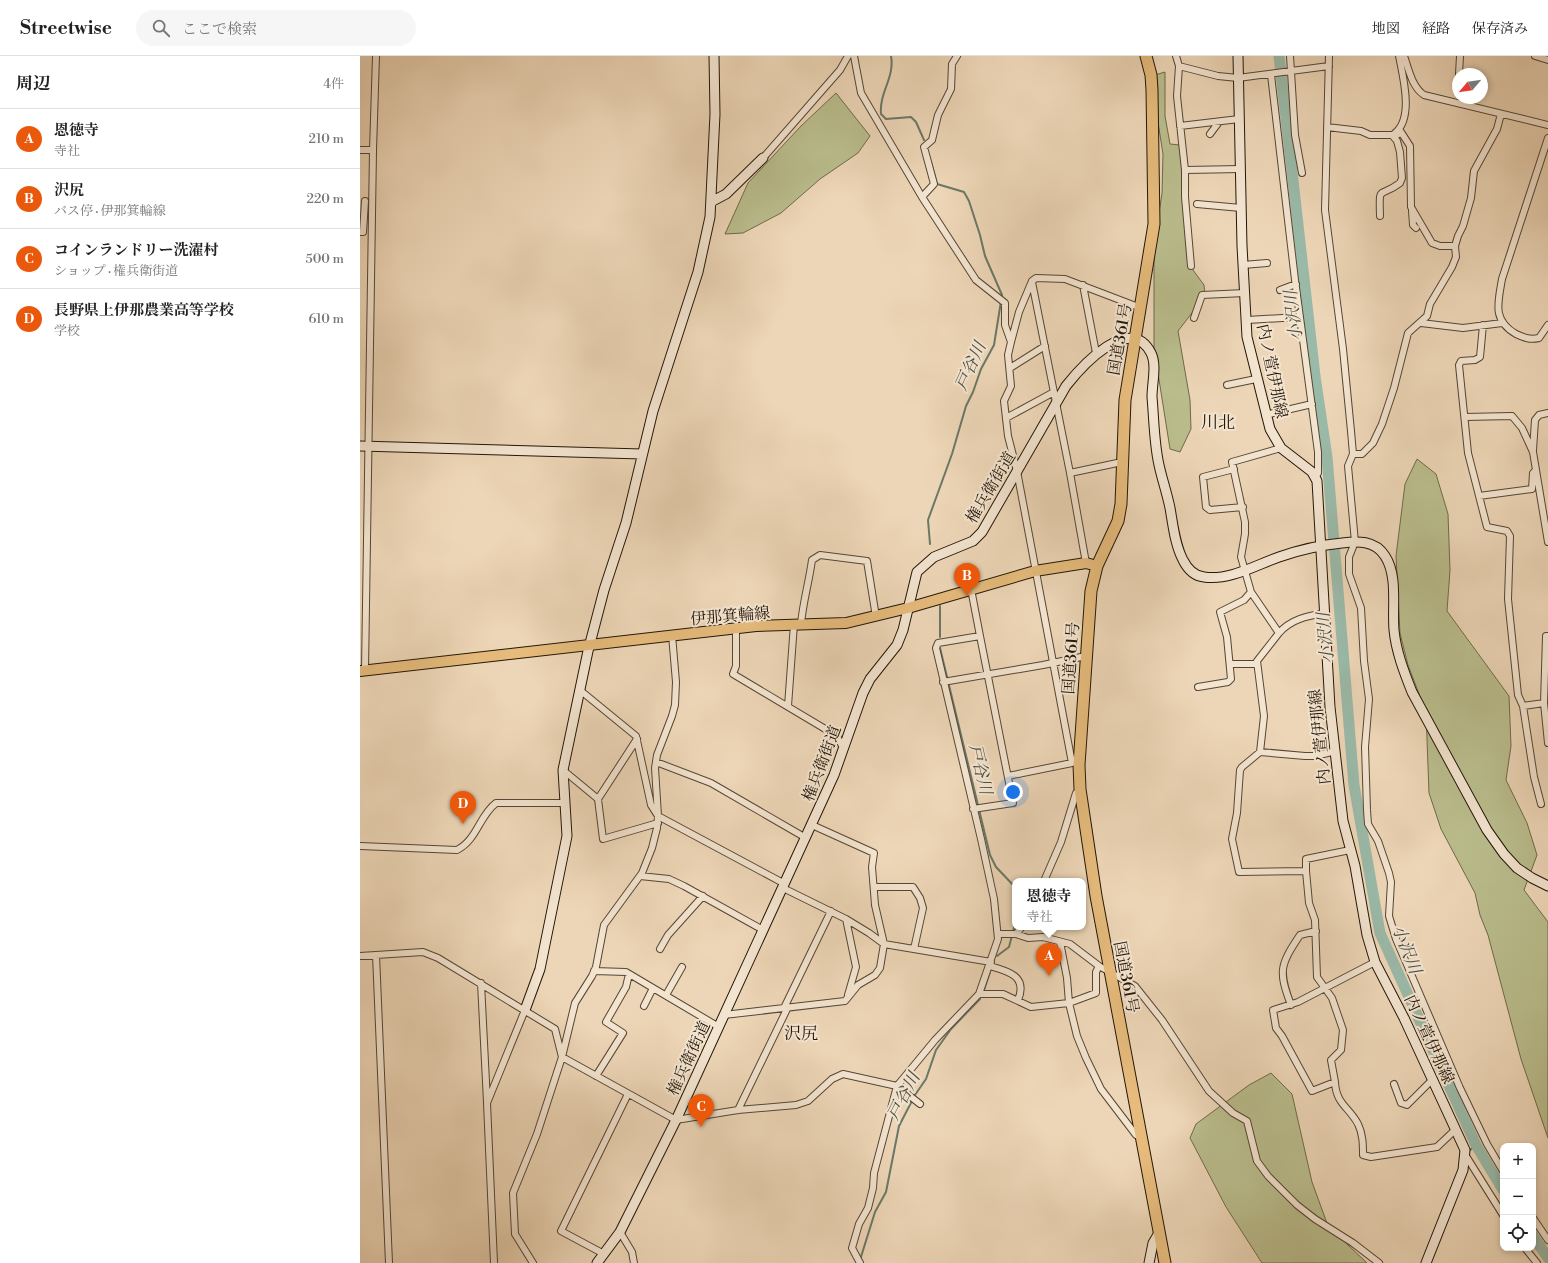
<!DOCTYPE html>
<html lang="ja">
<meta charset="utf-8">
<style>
body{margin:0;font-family:"Libre Bodoni","Noto Serif JP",serif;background:#f6f6f6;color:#222}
.controls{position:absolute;right:12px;bottom:12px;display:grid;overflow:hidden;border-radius:8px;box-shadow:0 2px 6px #0003}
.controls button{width:36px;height:36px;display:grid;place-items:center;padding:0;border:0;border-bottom:1px solid #e0e0e0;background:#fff;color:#222;font:20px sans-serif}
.compass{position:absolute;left:1092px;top:12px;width:36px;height:36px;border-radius:50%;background:#fff;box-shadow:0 2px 6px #0003;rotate:241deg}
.you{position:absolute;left:653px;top:736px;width:14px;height:14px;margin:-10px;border:3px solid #fff;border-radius:50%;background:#1a73e8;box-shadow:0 0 0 6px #1a73e833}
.badge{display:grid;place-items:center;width:26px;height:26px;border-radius:50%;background:#ea580c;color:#fff;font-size:13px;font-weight:700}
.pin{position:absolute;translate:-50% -33px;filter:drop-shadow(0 1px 2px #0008)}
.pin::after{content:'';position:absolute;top:21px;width:14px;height:12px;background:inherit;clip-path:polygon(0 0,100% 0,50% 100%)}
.popup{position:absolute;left:652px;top:822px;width:74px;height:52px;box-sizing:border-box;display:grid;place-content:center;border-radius:8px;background:#fff;filter:drop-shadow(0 1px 3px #0005);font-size:13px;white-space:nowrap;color:#767676}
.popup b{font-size:15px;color:#222}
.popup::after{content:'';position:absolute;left:50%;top:100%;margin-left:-8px;border:8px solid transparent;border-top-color:#fff}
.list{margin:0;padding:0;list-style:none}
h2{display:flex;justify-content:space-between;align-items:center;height:52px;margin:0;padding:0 16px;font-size:17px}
h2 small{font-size:13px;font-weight:400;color:#767676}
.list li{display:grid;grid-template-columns:26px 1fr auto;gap:12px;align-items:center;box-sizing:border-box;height:60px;padding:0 16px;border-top:1px solid #e0e0e0}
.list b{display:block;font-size:15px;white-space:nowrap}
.list p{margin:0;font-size:13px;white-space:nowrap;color:#767676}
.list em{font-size:13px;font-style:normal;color:#767676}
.icon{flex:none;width:22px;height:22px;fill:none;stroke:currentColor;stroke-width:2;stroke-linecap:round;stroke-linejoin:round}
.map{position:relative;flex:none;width:1188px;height:1207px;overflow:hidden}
header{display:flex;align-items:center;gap:24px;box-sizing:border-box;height:56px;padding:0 20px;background:#fff;border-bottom:1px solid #e0e0e0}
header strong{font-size:19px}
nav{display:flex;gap:22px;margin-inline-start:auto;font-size:14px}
.search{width:280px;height:36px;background:#f6f6f6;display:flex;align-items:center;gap:10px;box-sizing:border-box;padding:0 14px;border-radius:22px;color:#767676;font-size:15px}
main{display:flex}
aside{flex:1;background:#fff}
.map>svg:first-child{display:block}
.green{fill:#babd8d;stroke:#6e6a4a}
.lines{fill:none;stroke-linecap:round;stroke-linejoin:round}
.stream{stroke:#6a7868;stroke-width:2}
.river{stroke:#9abaa9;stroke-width:11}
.street-casing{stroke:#554633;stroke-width:8}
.secondary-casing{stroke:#221607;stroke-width:11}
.primary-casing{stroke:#221607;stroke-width:12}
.highway-casing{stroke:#221607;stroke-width:13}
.street{stroke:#f3e4d0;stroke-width:6}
.secondary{stroke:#f3e4d0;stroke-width:9}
.primary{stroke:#e6bb7c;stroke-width:10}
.highway{stroke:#e6bb7c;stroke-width:11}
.labels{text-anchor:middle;stroke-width:4;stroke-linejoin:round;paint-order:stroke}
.street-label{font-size:16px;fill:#221607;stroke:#f3e4d0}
.water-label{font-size:17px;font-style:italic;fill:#4c4f40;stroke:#f3e4d0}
.neighbourhood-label{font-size:17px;fill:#221607;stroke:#f3e4d0}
</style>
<header>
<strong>Streetwise</strong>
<div class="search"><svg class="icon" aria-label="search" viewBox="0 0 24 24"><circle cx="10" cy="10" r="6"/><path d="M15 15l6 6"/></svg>ここで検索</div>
<nav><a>地図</a><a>経路</a><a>保存済み</a></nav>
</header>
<main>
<aside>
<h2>周辺<small>4件</small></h2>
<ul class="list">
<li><span class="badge">A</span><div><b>恩徳寺</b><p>寺社</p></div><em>210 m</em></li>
<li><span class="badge">B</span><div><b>沢尻</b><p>バス停 · 伊那箕輪線</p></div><em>220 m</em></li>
<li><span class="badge">C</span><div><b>コインランドリー洗濯村</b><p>ショップ · 権兵衛街道</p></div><em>500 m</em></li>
<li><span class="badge">D</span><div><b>長野県上伊那農業高等学校</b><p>学校</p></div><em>610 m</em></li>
</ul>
</aside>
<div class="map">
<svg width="1188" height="1207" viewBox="0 0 1188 1207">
<rect width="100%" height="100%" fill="#edd6b7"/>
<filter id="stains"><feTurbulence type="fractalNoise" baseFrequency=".005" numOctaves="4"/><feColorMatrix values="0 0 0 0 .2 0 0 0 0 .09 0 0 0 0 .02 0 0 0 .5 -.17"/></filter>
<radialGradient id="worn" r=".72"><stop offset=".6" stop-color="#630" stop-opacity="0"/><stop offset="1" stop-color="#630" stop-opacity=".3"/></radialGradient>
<path class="green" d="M805,16V60L810,88L820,89L824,99L823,151L833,214L844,229L845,240L818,275L830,344L831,373L820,396L810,393L794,292V188L802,138L803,98L794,41L795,19Z
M476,37L510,80L498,97L460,123L421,157L383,177L365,178L388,127L441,70Z
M1057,403L1076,418L1088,458L1090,514L1087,555L1149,640L1151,690L1146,724L1167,767L1177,799L1164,834L1188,866V1082L1161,1003L1128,879L1120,859L1115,837L1081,773L1069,737L1066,656L1048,609L1040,577L1036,500L1045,428Z
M911,1017L932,1038L952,1126L968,1170L1007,1207H902L866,1151L830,1082L836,1068L889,1029Z"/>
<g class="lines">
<path class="stream" d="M531,0C535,22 519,36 521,58L526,63L551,61L556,66L564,84
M570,488L568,464L592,398L606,350L613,336L621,313L634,289L642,239L625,200L620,179L609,145L604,136L577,128L571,106
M580,581V550
M580,592L630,799L636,811L655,831
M637,900L649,891L655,868
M624,934L630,916
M1110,1094L1116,1089
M500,1204L515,1156L526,1136L539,1070L555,1039L566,1023L576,994L591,973L620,943"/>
<path class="river" d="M919,0L955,320L967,401L994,729L1020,877L1116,1089L1143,1134
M1173,1180L1188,1202"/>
<defs>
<path id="street" d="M494,0L501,37L562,141L616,224L645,247V269L651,286
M816,0L819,10L858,20L878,22L969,10
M930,0L935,79L942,117
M969,0L965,154L983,293L991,375L993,398L988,410L995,486L989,501V518L1001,552L1004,605L1009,643L1005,691L1007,754L1008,768L1018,785L1029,817L1031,826L1029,860L1036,883L1100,1032L1127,1088L1143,1115
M1044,0C1049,14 1052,31 1064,39L1188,69
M1175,0L1188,4
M819,10L817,40L825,114V141L831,210
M1099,18L1100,0
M911,19L935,224L958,396V417L956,420
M820,70L879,63
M967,71L1001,75L1010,79H1032L1037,85L1040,96L1042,122L1040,127C1019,143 1019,127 1020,160
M1035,77C1054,62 1043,21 1039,0
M850,78L859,66
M1034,81L1041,76L1050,90L1051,151L1072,187L1080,190H1095
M1188,82L1142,223C1138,247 1132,264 1156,278C1165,282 1170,284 1179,282L1188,269
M0,94H13
M403,102L480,14L488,0
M825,114L881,113
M562,141L574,128L564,91L572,84L578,59L591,33L592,8L597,0
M837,148L881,152
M1052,155L1053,169L1056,172
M0,176H3L5,145
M883,209L907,207
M672,226L710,417L726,507
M723,229L736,297
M920,234L936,228
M834,262L842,239L885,237
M887,264L940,261
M1061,267L1103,272L1142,267
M1123,269L1120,301L1115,304L1101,305L1099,309L1108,397L1127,471L1147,475L1150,480L1148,543L1158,639L1163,650L1184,647
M650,312L685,290
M867,329L896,323
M905,359L952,348
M1105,361L1152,360L1162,372L1173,396L1188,486
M646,362L694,336
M1173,394L1175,364L1179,359L1188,357
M993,398H1002L1013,387L1022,368L1034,332L1048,277L1067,260L1070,248L1092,211L1096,201L1095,190L1098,180L1103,170L1111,142L1114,115L1137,73L1141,58
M874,413L843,421L846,451L850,454L883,451
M710,417L762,406
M1119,440L1172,433L1173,417L1175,415
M891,536L919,577L897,605L904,660L900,696
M441,568C443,546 449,526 452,504L460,499L507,505L516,561
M376,573V610L373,618L477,680L483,692
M919,577C931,563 948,560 964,557
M1188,580H1186L1184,647L1188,687
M870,608H897
M5,614L13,94L16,0
M583,626L683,609L726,600
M838,631L868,626L871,623L867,581L860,556L884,544L891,536L881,501L885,478V466L872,406L921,392
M221,635L276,680L291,749L298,760L425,828
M428,650L434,568
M1163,650L1174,721L1181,748
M296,706L351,727L446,782
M203,714L238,743L243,783L298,767
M648,720L712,707L657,415L648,380L644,345L651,330L648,299L651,286L659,256L672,225L676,222L705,223L781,252
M238,743L277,683
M613,753L653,747L620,580
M0,790L97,794C117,784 119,760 136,747H206
M946,815V803L990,794
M280,820L309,823L324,830L403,874
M684,825L701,786L716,737L720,733
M515,831H553L560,842L563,852L554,893
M423,832L486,863L509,877L524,888L631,906
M486,863L496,911L488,939
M638,878H656L668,882L683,881L710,888L739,910L775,930L802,964L849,1035L873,1057L887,1065L897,1105L908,1120L937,1149L955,1163L993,1187L1019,1207
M656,878L662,871
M700,886L707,922L709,947L717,980L726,1002L741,1033L776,1079L781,1081
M300,893L308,879L343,840
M16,899L29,1207
M0,900L63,896L78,902L195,973L202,1001L316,1064L378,1054L436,1049L448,1045L472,1023L483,1018L537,1030L560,1048
M1015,906L938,946L913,954L916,972L922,980L952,1035L975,1026C976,1048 989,1051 998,1068C1003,1078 1003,1089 1003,1099L1011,1101L1077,1091L1095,1074
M630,910C648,915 668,920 658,944
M234,915L266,916L293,932
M121,927L127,1046
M619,938H643L671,951L709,947L736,937V916L739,910
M306,939L322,911
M931,949C918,915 920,909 940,879L956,875
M284,950L293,932L359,971
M424,952L471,855
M364,959L485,945L498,929L515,919L520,912L524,888L515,849L512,811L514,797L452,769
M236,1020L263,977L246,966L266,931L269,918
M975,1026L971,1004L981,994L983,974L972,942L957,921L955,864L949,847L946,815L879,816L872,783L877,757L880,714L882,711L900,696L945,700H955L976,695
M1034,1028L1041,1047L1047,1049L1072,1024
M378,1054L428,951
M1106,1100L1143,1159
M1173,1162L1188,1184
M260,1176L272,1196L274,1207
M1165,1192L1177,1207
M244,1198L201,1175L268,1038
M134,1207L127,1047L165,954
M173,1207L155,1178L153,1137L177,1078L202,1001L215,947L232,920L236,911L244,869L282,817L292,792L297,772L298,760L295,712L297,699L312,660L315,649L316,626L312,579
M500,1207L492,1192L499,1168L508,1152L513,1132L514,1117L537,1030L575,984L619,938L638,883L634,843L621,783L576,592L578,587L620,580L611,533"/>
<path id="secondary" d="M878,0L882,190L887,281L910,373L921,392L952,416L957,425L970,651L983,765L995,810L1007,879L1015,906L1044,962L1105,1094L1103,1114L1066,1207
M351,146L366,138L403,102
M0,390L282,398
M165,954L180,913L207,780L203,714L228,595L244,534L266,467L293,355L338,216L350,161L355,58L354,0
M237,1207L260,1176L316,1064L474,719L503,637L510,623L537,589L543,574L557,516L574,501L613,485L622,476L706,330C721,311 770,256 791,297C797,309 792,327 792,341C794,363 794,387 799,409C802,423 807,437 810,452C813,469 815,489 823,504C827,512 834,520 844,521C869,525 896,509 919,501C939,494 960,489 982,487C997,485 1015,484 1025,500C1038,520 1032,550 1034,574C1036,595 1044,616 1052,636L1127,774L1144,798L1157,812L1172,822L1188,830
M789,1207L793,1187L799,1177"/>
<path id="primary" d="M0,615L396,570L486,567L548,552L675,515L726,507L737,510"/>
<path id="highway" d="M786,0L791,19L792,34L794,168L765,344L761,448L758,465L737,510L731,535L719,709L720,733L736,840L805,1207"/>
</defs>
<use href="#street" class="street-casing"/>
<use href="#secondary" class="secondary-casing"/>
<use href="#primary" class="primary-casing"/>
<use href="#highway" class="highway-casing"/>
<use href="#street" class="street"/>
<use href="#secondary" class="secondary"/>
<use href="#primary" class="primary"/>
<use href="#highway" class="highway"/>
</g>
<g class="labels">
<g class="street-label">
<text transform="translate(759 283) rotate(-80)" y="6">国道361号</text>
<text transform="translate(913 315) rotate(78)" y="6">内ノ萱伊那線</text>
<text transform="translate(630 431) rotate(-59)" y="6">権兵衛街道</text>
<text transform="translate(370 559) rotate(-5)" y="6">伊那箕輪線</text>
<text transform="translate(710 602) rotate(-86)" y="6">国道361号</text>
<text transform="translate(959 681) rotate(-96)" y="6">内ノ萱伊那線</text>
<text transform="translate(461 707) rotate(-69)" y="6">権兵衛街道</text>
<text transform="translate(767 921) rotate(79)" y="6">国道361号</text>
<text transform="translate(1070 983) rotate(65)" y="6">内ノ萱伊那線</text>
<text transform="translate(328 1002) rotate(-65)" y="6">権兵衛街道</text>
</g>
<g class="water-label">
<text transform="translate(933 260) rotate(-97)" y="6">小沢川</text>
<text transform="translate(610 310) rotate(-66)" y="6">戸谷川</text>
<text transform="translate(965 582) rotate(-95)" y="6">小沢川</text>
<text transform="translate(621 713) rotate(77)" y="6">戸谷川</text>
<text transform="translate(1047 893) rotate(68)" y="6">小沢川</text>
<text transform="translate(543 1040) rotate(-63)" y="6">戸谷川</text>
</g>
<g class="neighbourhood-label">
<text x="858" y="372">川北</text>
<text x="441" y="983">沢尻</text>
</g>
</g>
<rect width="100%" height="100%" filter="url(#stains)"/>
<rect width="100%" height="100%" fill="url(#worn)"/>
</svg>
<div class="controls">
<button>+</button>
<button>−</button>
<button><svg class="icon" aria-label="locate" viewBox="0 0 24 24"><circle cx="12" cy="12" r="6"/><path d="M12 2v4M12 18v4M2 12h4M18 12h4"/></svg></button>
</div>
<svg class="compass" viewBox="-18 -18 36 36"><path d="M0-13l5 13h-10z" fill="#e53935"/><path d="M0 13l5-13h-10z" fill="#767676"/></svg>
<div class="you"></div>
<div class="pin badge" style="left:689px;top:920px">A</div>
<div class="popup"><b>恩徳寺</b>寺社</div>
<div class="pin badge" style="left:607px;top:540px">B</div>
<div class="pin badge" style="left:341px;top:1071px">C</div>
<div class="pin badge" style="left:103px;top:768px">D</div>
</div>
</main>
